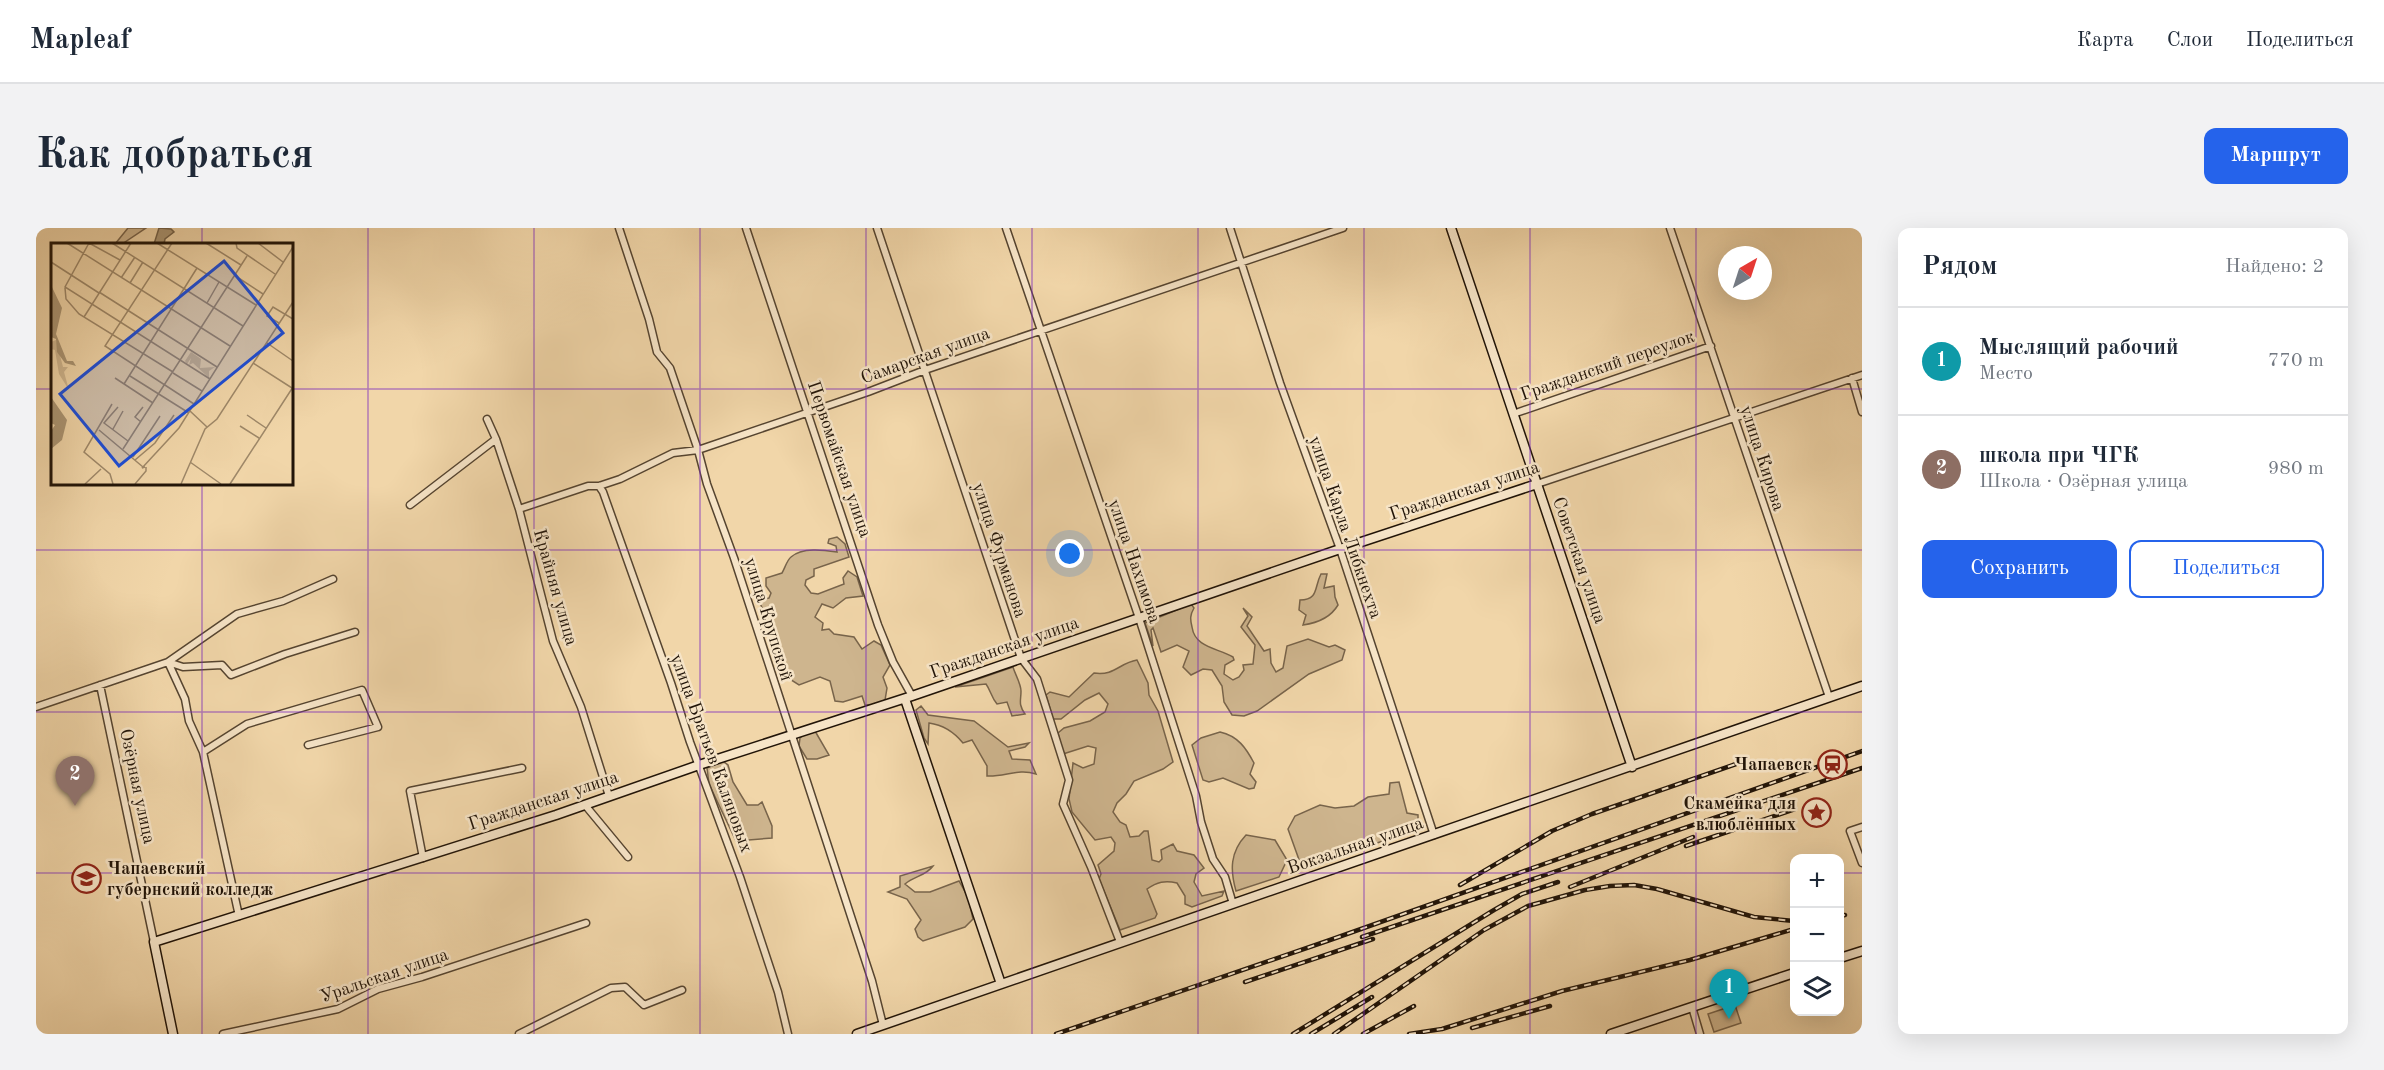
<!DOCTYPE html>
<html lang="ru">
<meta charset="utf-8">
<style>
body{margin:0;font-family:"Old Standard TT",serif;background:#f2f2f3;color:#1f2937}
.controls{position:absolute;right:18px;bottom:18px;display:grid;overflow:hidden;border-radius:12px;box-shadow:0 6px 24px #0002}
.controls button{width:54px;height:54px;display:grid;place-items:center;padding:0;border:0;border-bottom:2px solid #e0e1e3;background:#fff;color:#1f2937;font:30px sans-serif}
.compass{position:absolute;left:1682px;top:18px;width:54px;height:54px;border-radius:50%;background:#fff;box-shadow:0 6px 24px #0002;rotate:39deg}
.you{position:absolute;left:1034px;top:326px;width:21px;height:21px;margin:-15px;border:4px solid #fff;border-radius:50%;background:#1a73e8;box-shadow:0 0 0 9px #1a73e833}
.badge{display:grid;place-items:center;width:39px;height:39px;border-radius:50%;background:#2563eb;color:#fff;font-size:20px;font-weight:700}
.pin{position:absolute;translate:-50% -50px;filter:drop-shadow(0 2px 3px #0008)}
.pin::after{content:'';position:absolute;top:32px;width:21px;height:18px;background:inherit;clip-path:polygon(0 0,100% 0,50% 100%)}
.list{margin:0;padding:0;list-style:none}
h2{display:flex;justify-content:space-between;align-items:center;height:78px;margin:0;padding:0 24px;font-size:26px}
h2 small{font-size:20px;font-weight:400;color:#747a83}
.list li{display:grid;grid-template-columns:39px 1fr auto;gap:18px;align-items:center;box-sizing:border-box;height:108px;padding:0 24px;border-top:2px solid #e0e1e3}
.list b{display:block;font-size:22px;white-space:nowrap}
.list p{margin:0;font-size:20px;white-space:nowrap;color:#747a83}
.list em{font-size:20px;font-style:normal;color:#747a83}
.actions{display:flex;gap:12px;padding:18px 24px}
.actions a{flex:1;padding:14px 0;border:2px solid #2563eb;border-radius:12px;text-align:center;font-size:21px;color:#2563eb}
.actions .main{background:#2563eb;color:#fff}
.icon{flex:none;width:33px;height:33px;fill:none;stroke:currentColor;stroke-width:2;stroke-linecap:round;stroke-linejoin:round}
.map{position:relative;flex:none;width:1826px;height:806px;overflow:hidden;border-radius:12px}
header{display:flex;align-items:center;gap:36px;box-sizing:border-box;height:84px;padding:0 30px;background:#fff;border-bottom:2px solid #e0e1e3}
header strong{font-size:28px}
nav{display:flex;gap:33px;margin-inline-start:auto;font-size:21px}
.intro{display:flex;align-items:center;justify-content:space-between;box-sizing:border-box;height:144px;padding:0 36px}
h1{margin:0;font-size:42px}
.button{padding:15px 27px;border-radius:12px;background:#2563eb;color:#fff;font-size:21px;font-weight:700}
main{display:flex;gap:36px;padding:0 36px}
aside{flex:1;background:#fff;border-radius:12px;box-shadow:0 6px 24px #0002}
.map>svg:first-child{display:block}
.green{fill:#ceb58e;stroke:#78644b;stroke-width:1.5}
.water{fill:#aa9472;stroke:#736148;stroke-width:1.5}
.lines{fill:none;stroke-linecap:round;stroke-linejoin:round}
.street-casing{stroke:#554430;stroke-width:9}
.secondary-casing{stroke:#211408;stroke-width:11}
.street{stroke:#f6e4c7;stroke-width:6}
.secondary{stroke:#f6e4c7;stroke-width:8}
.rail-casing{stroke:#211408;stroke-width:4.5}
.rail{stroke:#f6e4c7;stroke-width:2;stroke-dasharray:7;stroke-linecap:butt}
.grid{fill:none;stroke:#7b2cbf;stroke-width:1.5;stroke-opacity:0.55}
.labels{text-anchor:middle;stroke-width:5;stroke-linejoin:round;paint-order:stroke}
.street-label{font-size:18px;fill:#211408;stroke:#f6e4c7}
.poi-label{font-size:18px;font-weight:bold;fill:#211408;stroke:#f6e4c7;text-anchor:end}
.inset-road{fill:none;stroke:#9e8869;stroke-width:1.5}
.view{fill:#1d4ed8;fill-opacity:0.15;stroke:#1d4ed8;stroke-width:3}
.inset-edge{fill:none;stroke:#211408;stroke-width:3}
</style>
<header>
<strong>Mapleaf</strong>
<nav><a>Карта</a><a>Слои</a><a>Поделиться</a></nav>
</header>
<div class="intro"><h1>Как добраться</h1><a class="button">Маршрут</a></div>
<main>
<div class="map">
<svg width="1826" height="806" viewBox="0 0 1826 806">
<rect width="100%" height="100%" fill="#f1d6a9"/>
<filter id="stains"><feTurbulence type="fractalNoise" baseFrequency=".00333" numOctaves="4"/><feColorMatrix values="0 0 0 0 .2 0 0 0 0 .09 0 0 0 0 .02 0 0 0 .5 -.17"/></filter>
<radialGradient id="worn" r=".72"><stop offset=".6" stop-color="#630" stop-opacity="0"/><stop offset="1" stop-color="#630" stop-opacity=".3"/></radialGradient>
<path class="green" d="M92,0H110L86,16H79Z
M801,309L809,316L813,329L778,341V348L770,352L769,357L775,365L782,366L808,356L807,350L812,343L821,349L827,368L810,370L797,380L786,376L779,389L787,395L786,402L793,401L798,406L818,409L826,421L838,413L845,417L854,437L847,449L851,460L849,472L839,477H829L826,468L807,474L799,473L794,453L784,449L763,457L749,448L746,427L724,375L727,371L733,370L735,365L730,358V350L746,345C749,340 751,332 755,329C766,319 788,322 801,324L800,318L792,315L793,311Z
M1285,346H1291L1288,360L1298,358L1299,369L1302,377C1295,389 1281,395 1267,397L1270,387L1263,382L1264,372C1283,372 1278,359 1285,346Z
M1155,376L1158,380C1154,387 1154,391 1156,399C1159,420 1182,420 1197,429L1198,432L1189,437L1188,446L1197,452L1203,449L1208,442L1207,437L1217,436L1219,417L1205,399L1212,388L1207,380L1216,389L1211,398L1228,423L1234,421L1235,435L1240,444L1247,440L1251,418L1272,411L1293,419L1299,417L1309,422L1306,432L1273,446L1221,483L1208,488L1196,487L1188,474L1186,458L1176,442L1167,441L1155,447L1147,439L1153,423L1141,417L1125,424L1117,400L1115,402L1117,418L1109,395Z
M1101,432L1112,455L1113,467L1122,483L1137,534L1127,541L1098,553L1090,566L1081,575L1077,584L1084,594L1090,597L1094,609L1103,608L1108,603H1112L1116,632L1123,634L1126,631L1125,622L1137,616L1141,623L1158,627L1168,640L1160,646L1158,654L1166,668L1188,663L1186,668L1156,679L1149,676V668L1141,655C1129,652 1121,654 1111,661L1121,686L1119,690L1084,702L1063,651L1065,646L1062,637L1078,623L1079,615L1075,609L1059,612L1036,584L1033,571L1037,535L1047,540L1058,536L1060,520L1052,518L1027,526L1022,505L1028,500L1054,493L1069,484L1072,476L1063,465L1049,472L1025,491H1017L1010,467L1014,464L1033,469L1058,445C1079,448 1083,435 1101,432Z
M977,439C979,446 985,456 985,463C985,473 982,476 989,486L976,488L971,474L961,476C955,469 955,463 950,456L919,459Z
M885,478L892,487L938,493L972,519L993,515L989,519L973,523L976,531L994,532L1000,546C982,540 969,549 951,548V538L936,512L927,515C918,504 908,497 893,495L892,516L888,510L880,482Z
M779,503L793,527L781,531H771L763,518L764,510L771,504Z
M1184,504C1202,508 1210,520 1218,535L1214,546L1220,554L1218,560L1213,561L1187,550L1173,554L1167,552L1156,517L1165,510Z
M687,533L692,537L697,554L711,577H722L726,574L736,598V610L700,613L673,556L671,540Z
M1363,554L1371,585L1382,587V598L1365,607L1266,640L1252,601L1259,588L1284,577L1299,580L1318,578L1332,569L1353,566L1354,555Z
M1210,607L1239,612L1251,632L1243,649L1200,663C1194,642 1194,624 1210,607Z
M897,638C890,648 878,648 869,656L879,664H894L923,653L932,669L937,691L929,699L887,713L882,709L879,701L885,692L871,671L852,664L864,659V648Z
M1699,777L1705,795L1678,804L1672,786Z"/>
<path class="water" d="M123,0L135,1L138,4L129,11L128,16H118Z"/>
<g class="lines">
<defs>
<path id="street" d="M583,0L613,91L621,124L634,140L662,222L671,256L698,330L836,753L847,797
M710,0L842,397L857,434L876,468
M841,0L985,430L1001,451L1033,552L1027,576L1055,639L1084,714
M970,0L1103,390L1160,568L1165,594L1177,631L1189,649L1197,676
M1194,0L1244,155L1304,321L1398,607
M1634,0L1793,469
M1816,150L1826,184
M1477,186L1675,118
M451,191L460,211L483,281L517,413L545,479L573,568
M1501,256L1826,147
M563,258L567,264L635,455L654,514L704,649L742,764L752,806
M374,277L460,211
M483,281L552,258H563L584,251L637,225L662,222L832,164L889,142L1307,0
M132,434L149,471L153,493L167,524L203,688
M132,434L147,439L186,437L195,447L249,426L319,404
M64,457L118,714
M0,479L132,434L201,386L247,373L297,351
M167,524L211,496L326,462L342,499L272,517
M549,577L592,629
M1826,599L1814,603L1826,635
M387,630L374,563L486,540
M1656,779L1664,806
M187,806L302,781L342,761L386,749L550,695
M483,806L575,760L589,759L608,777L646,762"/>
<path id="secondary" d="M1415,0L1596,539
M869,471L965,756
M1804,730L1826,723
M137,806L118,714L520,587L663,537L876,468L1304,321L1501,256
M821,806L1826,458
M1575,806L1758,745"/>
</defs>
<use href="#street" class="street-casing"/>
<use href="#secondary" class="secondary-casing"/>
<use href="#street" class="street"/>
<use href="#secondary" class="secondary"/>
<defs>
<path id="rail" d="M1650,618L1759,581
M1424,657L1516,603L1556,586L1700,536
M1534,659L1657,609
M1804,688L1809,687
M1326,709L1826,540
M1209,754L1337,711
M1436,800L1514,778
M1020,806L1294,712L1826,523
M1257,806L1458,682L1486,666L1522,654
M1275,806L1336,769
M1298,806L1448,702L1492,678L1549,662L1574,658L1598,657L1621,661L1718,689L1758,693
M1327,806L1378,778
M1373,806L1406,801L1526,763L1654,732L1758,701"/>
</defs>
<use href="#rail" class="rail-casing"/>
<use href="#rail" class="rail"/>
</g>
<path class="grid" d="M166,0V16M332,0V806M498,0V806M664,0V806M830,0V806M996,0V806M1162,0V806M1328,0V806M1494,0V806M1660,0V806M0,161H16M255,161H1826M166,255V806M0,322H1826M0,484H1826M0,645H1758M1804,645H1826"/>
<defs>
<symbol id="station-ring" viewBox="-11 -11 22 22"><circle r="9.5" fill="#f6e4c7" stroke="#8f2418" stroke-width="1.5"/><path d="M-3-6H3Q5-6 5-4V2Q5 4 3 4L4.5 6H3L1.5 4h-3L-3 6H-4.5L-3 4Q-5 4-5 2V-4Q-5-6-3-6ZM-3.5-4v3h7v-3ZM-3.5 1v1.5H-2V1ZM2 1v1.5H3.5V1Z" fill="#8f2418"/></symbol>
<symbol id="sight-ring" viewBox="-11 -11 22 22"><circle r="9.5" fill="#f6e4c7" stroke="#8f2418" stroke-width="1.5"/><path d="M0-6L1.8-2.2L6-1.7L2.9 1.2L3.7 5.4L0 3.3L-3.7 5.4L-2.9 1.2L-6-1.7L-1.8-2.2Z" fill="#8f2418"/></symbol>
<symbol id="university-ring" viewBox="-11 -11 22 22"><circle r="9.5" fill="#f6e4c7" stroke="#8f2418" stroke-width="1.5"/><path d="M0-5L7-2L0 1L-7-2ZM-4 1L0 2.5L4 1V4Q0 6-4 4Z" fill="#8f2418"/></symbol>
</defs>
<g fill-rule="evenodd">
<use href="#station-ring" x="1780" y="520" width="33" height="33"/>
<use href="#sight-ring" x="1764" y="568" width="33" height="33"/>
<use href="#university-ring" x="34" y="634" width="33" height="33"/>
</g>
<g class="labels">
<g class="street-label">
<text transform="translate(889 127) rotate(-20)" y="6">Самарская улица</text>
<text transform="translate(1571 137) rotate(-19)" y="6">Гражданский переулок</text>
<text transform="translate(1727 230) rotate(72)" y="6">улица Кирова</text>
<text transform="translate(804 231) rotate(71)" y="6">Первомайская улица</text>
<text transform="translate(1428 262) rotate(-18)" y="6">Гражданская улица</text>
<text transform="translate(1310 299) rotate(71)" y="6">улица Карла Либкнехта</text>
<text transform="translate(964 322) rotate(72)" y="6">улица Фурманова</text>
<text transform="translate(1544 332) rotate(71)" y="6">Советская улица</text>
<text transform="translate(1099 333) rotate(71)" y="6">улица Нахимова</text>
<text transform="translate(520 359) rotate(74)" y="6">Крайняя улица</text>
<text transform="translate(733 391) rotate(73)" y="6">улица Крупской</text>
<text transform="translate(968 419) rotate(-19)" y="6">Гражданская улица</text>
<text transform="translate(676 525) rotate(70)" y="6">улица Братьев Каляновых</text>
<text transform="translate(102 558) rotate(78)" y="6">Озёрная улица</text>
<text transform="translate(507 572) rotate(-18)" y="6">Гражданская улица</text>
<text transform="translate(1319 617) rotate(-19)" y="6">Вокзальная улица</text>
<text transform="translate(348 747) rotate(-19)" y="6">Уральская улица</text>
</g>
<g class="poi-label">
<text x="1776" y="542">Чапаевск</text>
<text x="1760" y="581">Скамейка для<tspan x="1760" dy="21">влюблённых</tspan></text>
<text x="71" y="646" text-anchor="start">Чапаевский<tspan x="71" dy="21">губернский колледж</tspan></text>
</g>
</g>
<g transform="translate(15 15)">
<rect width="242" height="242" fill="#f1d6a9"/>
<path d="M5,97L12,124H17L13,129L18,147L8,131L4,107L0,106V99ZM140,109L150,116L149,125L164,124L158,128V135L142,120L138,122L140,115L136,121L134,118Z" fill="#ceb58e"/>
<path d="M0,42L11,65L5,91L16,118H22L25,123L14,120L6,109L5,96L0,94ZM0,154L16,177L11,197L0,206V188L4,182L0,180Z" fill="#aa9472"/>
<path class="inset-road" d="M16,0L179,103M38,0L14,44L159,136M38,0L69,17M61,0L192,83M106,0L205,62M121,0L54,103L143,161M155,0L190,22M185,0L186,5L224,31M207,0L232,19M0,19L48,50M183,32L212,51M70,35L84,14M79,40L92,19M14,45L15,56L28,71L122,129M48,49L166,124M156,60L168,39M33,74L80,0M228,80L216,73L222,64L242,76M216,100L242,118M202,120L241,145M122,130L151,148M79,133L138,170M64,135L102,160M73,141L146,25M61,161L33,209L59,231L62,241M67,164L53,180L77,198M139,168L156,184M196,172L215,185M90,179L84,174L92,164M189,183L208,195M62,186L72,168M48,187L92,224M72,206L196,13M82,214L109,173M84,217L104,200L123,172M139,219L170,241M94,224L91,225L128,185L242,4M34,241L50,226M84,241L95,228V224M130,241L154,186L166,176L242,59M179,241L242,144"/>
<path class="view" d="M173,18L232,90L68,223L9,151Z"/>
<rect width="242" height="242" class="inset-edge"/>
</g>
<rect width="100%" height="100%" filter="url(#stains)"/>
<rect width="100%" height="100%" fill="url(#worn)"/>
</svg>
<div class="controls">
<button>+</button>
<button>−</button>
<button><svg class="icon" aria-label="layers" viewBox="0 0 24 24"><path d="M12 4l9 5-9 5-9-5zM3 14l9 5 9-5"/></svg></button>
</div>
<svg class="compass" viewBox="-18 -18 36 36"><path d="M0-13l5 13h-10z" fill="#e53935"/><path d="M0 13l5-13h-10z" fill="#747a83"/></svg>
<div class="you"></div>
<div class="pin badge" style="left:1693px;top:791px;background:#0f9aa8">1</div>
<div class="pin badge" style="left:39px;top:578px;background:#8d6e63">2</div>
</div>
<aside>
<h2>Рядом<small>Найдено: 2</small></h2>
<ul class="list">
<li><span class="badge" style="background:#0f9aa8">1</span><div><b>Мыслящий рабочий</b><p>Место</p></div><em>770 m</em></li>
<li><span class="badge" style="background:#8d6e63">2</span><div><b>школа при ЧГК</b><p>Школа · Озёрная улица</p></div><em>980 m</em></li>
</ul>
<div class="actions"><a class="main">Сохранить</a><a>Поделиться</a></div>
</aside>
</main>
